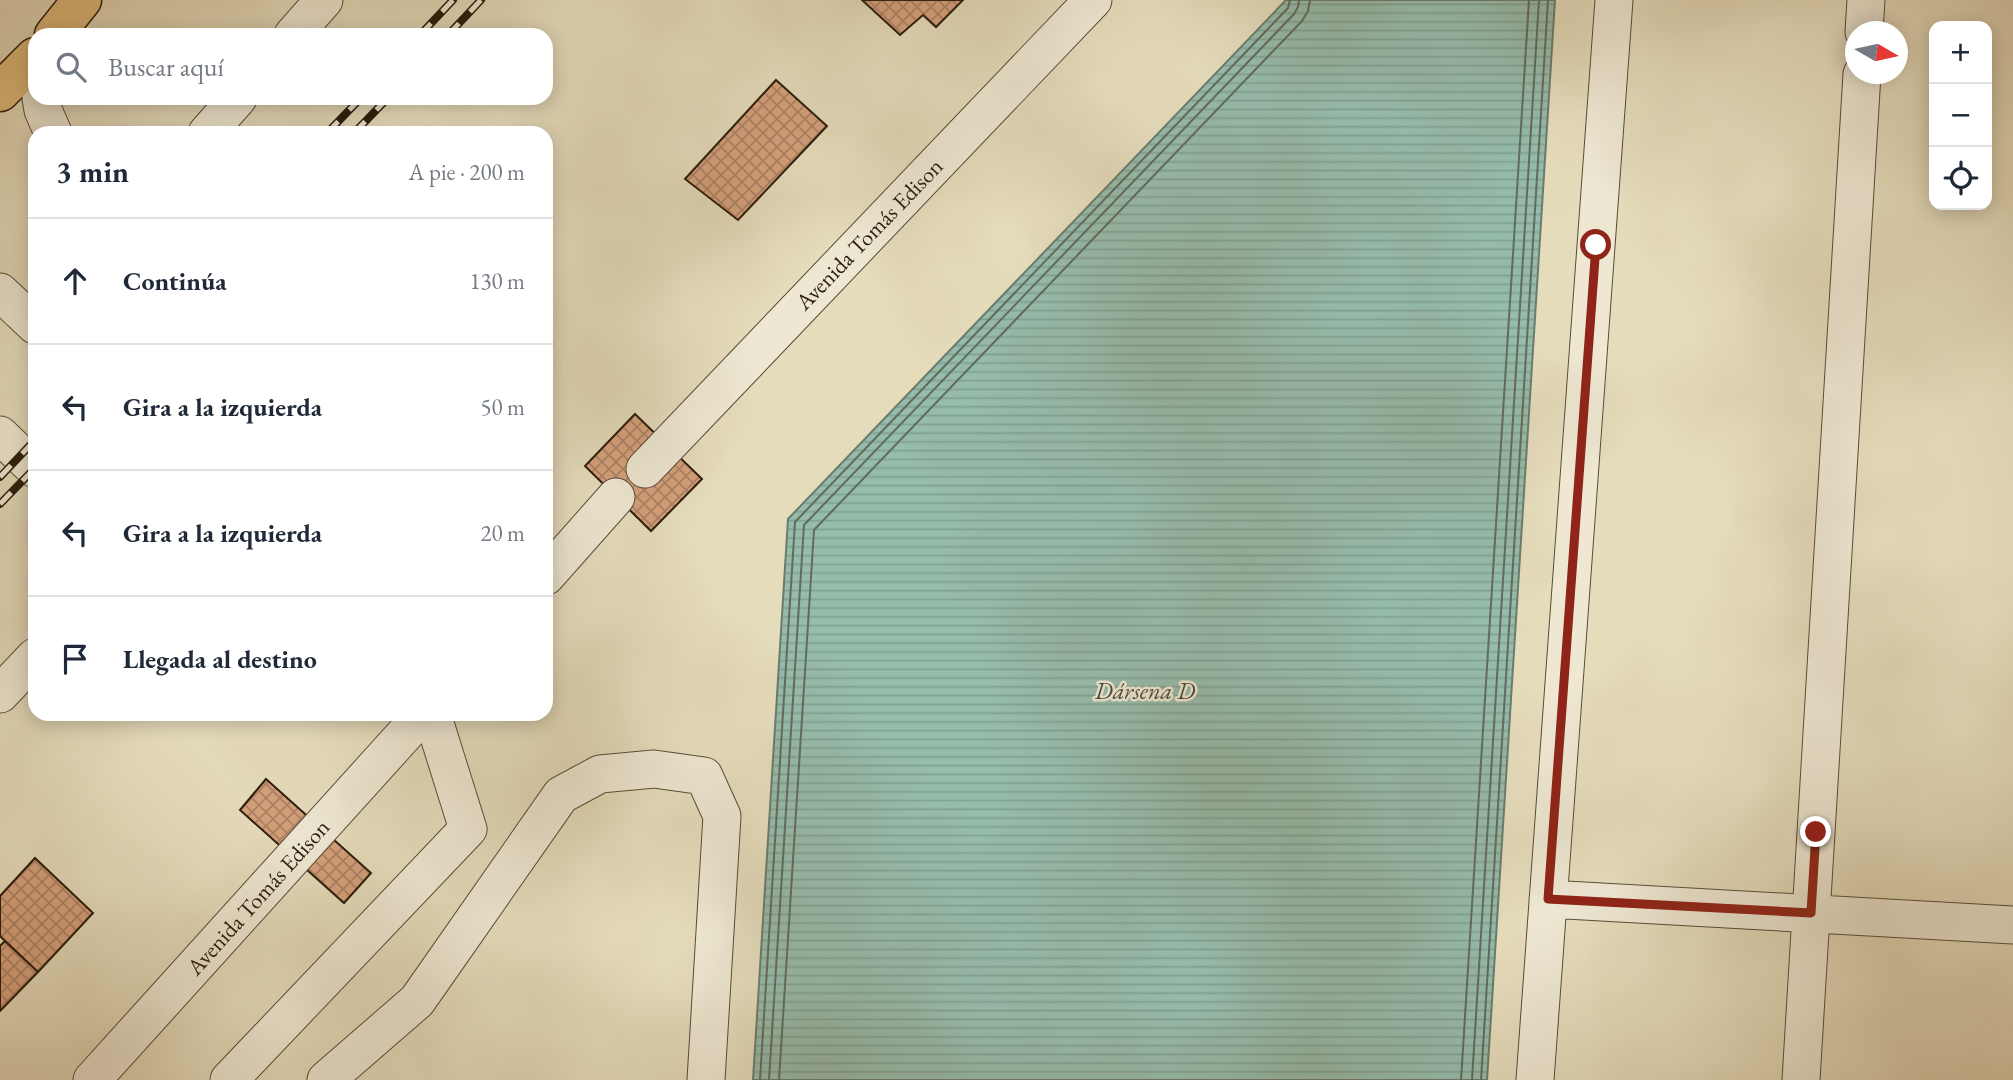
<!DOCTYPE html>
<html lang="es">
<meta charset="utf-8">
<style>
body{margin:0;font-family:"EB Garamond",serif;background:#f2f2f3;color:#1f2937}
.controls{position:absolute;right:21px;top:21px;display:grid;overflow:hidden;border-radius:14px;box-shadow:0 4px 18px #0003}
.controls button{width:63px;height:63px;display:grid;place-items:center;padding:0;border:0;border-bottom:2px solid #e0e1e3;background:#fff;color:#1f2937;font:35px sans-serif}
.compass{position:absolute;left:1845px;top:21px;width:63px;height:63px;border-radius:50%;background:#fff;box-shadow:0 4px 18px #0003;rotate:99deg}
.stop{position:absolute;width:21px;height:21px;margin:-16px;border:5px solid #8f2418;border-radius:50%;background:#fff}
.stop.end{background:#8f2418;border-color:#fff;box-shadow:0 2px 7px #0008}
.list{margin:0;padding:0;list-style:none}
h2{display:flex;justify-content:space-between;align-items:center;height:91px;margin:0;padding:0 28px;font-size:30px}
h2 small{font-size:23px;font-weight:400;color:#747a83}
.list li{display:grid;grid-template-columns:46px 1fr auto;gap:21px;align-items:center;box-sizing:border-box;height:126px;padding:0 28px;border-top:2px solid #e0e1e3}
.list b{display:block;font-size:26px;white-space:nowrap}
.list em{font-size:23px;font-style:normal;color:#747a83}
.icon{flex:none;width:38px;height:38px;fill:none;stroke:currentColor;stroke-width:2;stroke-linecap:round;stroke-linejoin:round}
.map{position:relative;flex:none;width:2013px;height:1080px;overflow:hidden}
.search{position:absolute;background:#fff;box-shadow:0 4px 18px #0003;left:28px;top:28px;width:525px;height:77px;display:flex;align-items:center;gap:18px;box-sizing:border-box;padding:0 24px;border-radius:21px;color:#747a83;font-size:26px}
.panel{position:absolute;background:#fff;box-shadow:0 4px 18px #0003;left:28px;top:126px;width:525px;height:595px;border-radius:21px}
.map>svg:first-child{display:block}
.water{fill:url(#water-rules);stroke:#6b7c6c;stroke-width:2}
.lines{fill:none;stroke-linecap:round;stroke-linejoin:round}
.shore{stroke:#606c5c;stroke-width:2}
.building{fill:url(#building-cross-hatch);stroke:#2a1c0c;stroke-width:2}
.minor-casing{stroke:#594c38;stroke-width:39}
.major-casing{stroke:#2a1c0c;stroke-width:41}
.minor{stroke:#eee8d3;stroke-width:37}
.major{stroke:#e2be7e;stroke-width:38}
.rail-casing{stroke:#2a1c0c;stroke-width:8}
.rail{stroke:#eee8d3;stroke-width:5;stroke-dasharray:16;stroke-linecap:butt}
.route{stroke:#8f2418;stroke-width:9}
.labels{text-anchor:middle;stroke-width:5;stroke-linejoin:round;paint-order:stroke}
.street-label{font-size:23px;fill:#2a1c0c;stroke:#eee8d3}
.water-label{font-size:24px;font-style:italic;fill:#4a4c3c;stroke:#eee8d3}
</style>
<div class="map">
<svg width="2013" height="1080" viewBox="0 0 2013 1080">
<defs>
<pattern id="water-rules" width="6" height="5" patternUnits="userSpaceOnUse" patternTransform="scale(1.75)"><rect width="6" height="5" fill="#96bcac"/><path d="M0 2.5h6" fill="none" stroke="#81a193"/></pattern>
<pattern id="building-cross-hatch" width="8" height="8" patternUnits="userSpaceOnUse" patternTransform="scale(1.75)"><rect width="8" height="8" fill="#d4a07b"/><path d="M0 0l8 8M0 8l8-8" fill="none" stroke="#ac8263"/></pattern>
</defs>
<rect width="100%" height="100%" fill="#e5dcbc"/>
<filter id="stains"><feTurbulence type="fractalNoise" baseFrequency=".00286" numOctaves="4"/><feColorMatrix values="0 0 0 0 .2 0 0 0 0 .09 0 0 0 0 .02 0 0 0 .5 -.17"/></filter>
<radialGradient id="worn" r=".72"><stop offset=".6" stop-color="#630" stop-opacity="0"/><stop offset="1" stop-color="#630" stop-opacity=".3"/></radialGradient>
<path class="water" d="M1286,0H1555L1487,1080H753L788,519Z"/>
<g class="lines">
<path class="shore" d="M760,1080L795,522L1288,8L1290,0
M769,1080L804,525L1294,14L1298,7L1299,0
M779,1080L814,530L1302,21L1308,11L1310,0
M1461,1080L1529,0
M1472,1080L1539,0
M1481,1080L1548,0"/>
</g>
<path class="building" d="M862,0H963L936,27L923,15L900,35Z
M776,80L827,126L738,220L685,179Z
M635,414L702,479L651,531L585,466Z
M266,779L371,873L344,903L240,810Z
M35,858L93,913L38,972L0,936V896Z
M5,941L38,972L0,1011V946Z"/>
<g class="lines">
<defs>
<path id="minor" d="M1864,32L1866,0
M293,35L324,0
M41,98L43,110L53,133
M207,133L238,98
M0,292L35,325
M0,435L35,469
M645,469L1093,0
M546,576L616,497
M0,694L35,657
M1548,899L2013,925
M92,1080L423,714
M229,1080L468,829L432,714
M326,1080L417,1001L561,795L600,774L654,769L704,776L722,816L706,1080
M1535,1080L1614,0
M1801,1080L1862,74"/>
<path id="major" d="M54,35L82,0
M0,92L35,57"/>
</defs>
<use href="#minor" class="minor-casing"/>
<use href="#major" class="major-casing"/>
<use href="#minor" class="minor"/>
<use href="#major" class="major"/>
<defs>
<path id="rail" d="M420,35L453,0
M448,35L481,0
M327,133L361,98
M354,133L388,98
M0,477L35,440
M0,504L35,468"/>
</defs>
<use href="#rail" class="rail-casing"/>
<use href="#rail" class="rail"/>
</g>
<g class="lines">
<path class="route" d="M1596,245L1548,899L1811,913L1816,832"/>
</g>
<g class="labels">
<g class="street-label">
<text transform="translate(869 234) rotate(-46)" y="8">Avenida Tomás Edison</text>
<text transform="translate(258 897) rotate(-48)" y="8">Avenida Tomás Edison</text>
</g>
<g class="water-label">
<text x="1145" y="699">Dársena D</text>
</g>
</g>
<rect width="100%" height="100%" filter="url(#stains)"/>
<rect width="100%" height="100%" fill="url(#worn)"/>
</svg>
<div class="controls">
<button>+</button>
<button>−</button>
<button><svg class="icon" aria-label="locate" viewBox="0 0 24 24"><circle cx="12" cy="12" r="6"/><path d="M12 2v4M12 18v4M2 12h4M18 12h4"/></svg></button>
</div>
<svg class="compass" viewBox="-18 -18 36 36"><path d="M0-13l5 13h-10z" fill="#e53935"/><path d="M0 13l5-13h-10z" fill="#747a83"/></svg>
<div class="stop" style="left:1596px;top:245px"></div>
<div class="stop end" style="left:1816px;top:832px"></div>
<div class="search"><svg class="icon" aria-label="search" viewBox="0 0 24 24"><circle cx="10" cy="10" r="6"/><path d="M15 15l6 6"/></svg>Buscar aquí</div>
<section class="panel">
<h2>3 min<small>A pie · 200 m</small></h2>
<ul class="list">
<li><svg class="icon" aria-label="ahead" viewBox="0 0 24 24"><path d="M12 20V5M6 11l6-6 6 6"/></svg><div><b>Continúa</b></div><em>130 m</em></li>
<li><svg class="icon" aria-label="left" viewBox="0 0 24 24"><path d="M17 20v-9H6M10 6l-5 5 5 5"/></svg><div><b>Gira a la izquierda</b></div><em>50 m</em></li>
<li><svg class="icon" aria-label="left" viewBox="0 0 24 24"><path d="M17 20v-9H6M10 6l-5 5 5 5"/></svg><div><b>Gira a la izquierda</b></div><em>20 m</em></li>
<li><svg class="icon" aria-label="arrive" viewBox="0 0 24 24"><path d="M6 21V4h12l-3 4 3 4H6"/></svg><div><b>Llegada al destino</b></div></li>
</ul>
</section>
</div>
